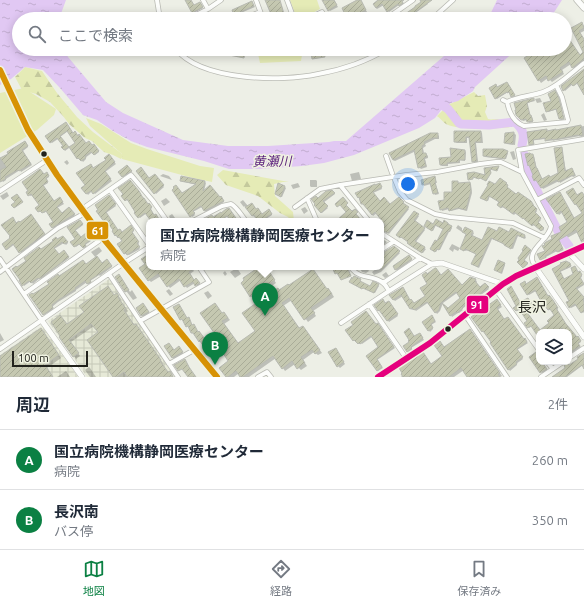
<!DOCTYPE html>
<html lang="ja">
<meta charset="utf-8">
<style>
body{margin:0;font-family:Ubuntu,"Noto Sans JP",sans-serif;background:#f6f6f7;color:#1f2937}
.controls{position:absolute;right:12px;bottom:12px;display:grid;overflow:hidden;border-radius:8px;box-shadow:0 2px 10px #0003}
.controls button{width:36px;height:36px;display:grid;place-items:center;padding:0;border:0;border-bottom:1px solid #e0e1e3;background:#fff;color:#1f2937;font:20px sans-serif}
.scale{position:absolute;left:12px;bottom:10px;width:76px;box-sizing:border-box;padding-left:4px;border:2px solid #22231d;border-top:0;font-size:11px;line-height:14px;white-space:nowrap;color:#22231d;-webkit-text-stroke:3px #f0f3e2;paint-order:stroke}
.you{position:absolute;left:408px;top:184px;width:14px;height:14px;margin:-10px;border:3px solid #fff;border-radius:50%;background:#1a73e8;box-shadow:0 0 0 6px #1a73e833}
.badge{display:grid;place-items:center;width:26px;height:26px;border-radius:50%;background:#0b8043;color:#fff;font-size:13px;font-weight:700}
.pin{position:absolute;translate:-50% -33px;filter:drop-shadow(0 1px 2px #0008)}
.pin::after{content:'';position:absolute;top:21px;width:14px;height:12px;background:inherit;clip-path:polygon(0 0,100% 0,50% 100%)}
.popup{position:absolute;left:146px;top:218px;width:238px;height:52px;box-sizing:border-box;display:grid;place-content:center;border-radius:8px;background:#fff;filter:drop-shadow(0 1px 3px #0005);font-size:13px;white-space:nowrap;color:#747a83}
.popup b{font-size:15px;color:#1f2937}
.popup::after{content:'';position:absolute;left:50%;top:100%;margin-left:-8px;border:8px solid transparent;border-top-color:#fff}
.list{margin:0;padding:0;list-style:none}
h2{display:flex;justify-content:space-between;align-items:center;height:52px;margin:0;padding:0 16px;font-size:17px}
h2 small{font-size:13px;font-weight:400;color:#747a83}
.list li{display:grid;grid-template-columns:26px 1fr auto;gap:12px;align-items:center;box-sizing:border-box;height:60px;padding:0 16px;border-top:1px solid #e0e1e3}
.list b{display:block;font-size:15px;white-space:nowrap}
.list p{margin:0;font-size:13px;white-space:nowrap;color:#747a83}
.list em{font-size:13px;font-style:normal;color:#747a83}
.icon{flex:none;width:22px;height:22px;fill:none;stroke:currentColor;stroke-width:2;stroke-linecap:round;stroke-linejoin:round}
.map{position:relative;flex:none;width:584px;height:377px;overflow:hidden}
.search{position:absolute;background:#fff;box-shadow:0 2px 10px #0003;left:12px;right:12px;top:12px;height:44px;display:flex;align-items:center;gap:10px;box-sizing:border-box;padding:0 14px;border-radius:22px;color:#747a83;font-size:15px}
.sheet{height:172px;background:#fff}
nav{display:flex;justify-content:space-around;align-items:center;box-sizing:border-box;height:56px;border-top:1px solid #e0e1e3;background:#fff;font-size:11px;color:#747a83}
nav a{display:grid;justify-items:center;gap:2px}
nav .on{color:#0b8043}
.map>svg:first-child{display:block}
.industrial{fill:url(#industrial-grid)}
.grass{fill:#e5ebb6}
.forest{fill:url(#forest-firs)}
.water{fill:url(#water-ripples)}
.shadow{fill:#0003;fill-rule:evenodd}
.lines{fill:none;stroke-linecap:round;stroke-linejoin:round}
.stream{stroke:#e1c8f3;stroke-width:1.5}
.river{stroke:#e1c8f3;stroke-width:9}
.building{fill:url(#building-hatch);stroke:#b8bab2}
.minor-casing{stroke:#b9bab3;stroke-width:5.5}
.tertiary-casing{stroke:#b9bab3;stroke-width:6}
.secondary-casing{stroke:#b9bab3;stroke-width:7}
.minor{stroke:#fcfdfb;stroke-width:4}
.tertiary{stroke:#fcfdfb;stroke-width:5}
.secondary{stroke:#fcfdfb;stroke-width:5.5}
.bus-1-casing{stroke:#f0f3e2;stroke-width:9}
.bus-2-casing{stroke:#f0f3e2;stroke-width:9}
.bus-1{stroke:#d79204;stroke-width:6}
.bus-2{stroke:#e5007d;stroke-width:6}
.bus-dot{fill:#22231d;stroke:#f0f3e2;stroke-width:1.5}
.labels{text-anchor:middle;stroke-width:3;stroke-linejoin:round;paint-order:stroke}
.water-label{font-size:13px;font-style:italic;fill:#5c217d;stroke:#f0f3e2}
.quarter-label{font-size:14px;fill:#22231d;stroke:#f0f3e2}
.line-badge{stroke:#f0f3e2;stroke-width:1.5}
.badge-label{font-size:11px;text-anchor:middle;font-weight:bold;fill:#fff}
</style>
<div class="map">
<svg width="584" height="377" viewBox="0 0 584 377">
<defs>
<pattern id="industrial-grid" width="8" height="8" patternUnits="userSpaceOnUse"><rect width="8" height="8" fill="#e6e9d7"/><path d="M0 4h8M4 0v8" fill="none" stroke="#c5c8b8"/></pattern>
<pattern id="forest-firs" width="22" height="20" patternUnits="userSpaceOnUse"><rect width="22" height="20" fill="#e5ebb6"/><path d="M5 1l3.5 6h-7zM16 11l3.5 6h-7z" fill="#c4c99c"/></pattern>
<pattern id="water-ripples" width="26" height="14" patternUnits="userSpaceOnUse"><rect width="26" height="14" fill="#e1c8f3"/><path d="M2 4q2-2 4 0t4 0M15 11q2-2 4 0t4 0" fill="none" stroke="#c1acd0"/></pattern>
<pattern id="building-hatch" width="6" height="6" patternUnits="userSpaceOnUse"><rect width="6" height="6" fill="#c5c8b1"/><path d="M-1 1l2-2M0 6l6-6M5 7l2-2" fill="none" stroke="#a9ac98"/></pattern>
</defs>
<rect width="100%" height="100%" fill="#edefe6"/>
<path class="industrial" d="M109,279L176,377H87L48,321Z
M42,326L78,377H0V355Z"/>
<path class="grass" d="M290,0H317L320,9L301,19H297Z
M257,49H303L301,61L260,63Z
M24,88L56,109L54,115L37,130L0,153V93Z
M86,118L101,124L131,143L147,149L200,166L214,168L212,182L193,178L122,159V154L90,126Z"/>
<path class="forest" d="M25,67L42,71L57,93L77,117L93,132L121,153L123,156L121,159L113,155L104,152L92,141L85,138L69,124L63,116L50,102L36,94L22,90L15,77Z
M474,92L478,96L485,95L487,106L485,112L488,119C491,120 494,119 498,119C502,120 506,122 511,123L512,127C496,128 460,131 446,124C443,122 440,118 437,116L448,105Z
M223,170L289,182H283L274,184L275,196L293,212L294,221H291L288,217L280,213L258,196L226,185L217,175Z"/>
<path class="water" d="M0,0H66L59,19H19V49H64L68,57L106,102L123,113L183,140L228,146H268L329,142L334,141H346L452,49H517L475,87L473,91L458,101L451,103L442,109L435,118L419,128L354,155L324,163L302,166L260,169H229L204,161L147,147L131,141L113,131L97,120L83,115L60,88L43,70L25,67L11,79L0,85Z
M497,0H562L553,14L548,19H488Z"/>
<path class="shadow" d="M186,0H190L194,6L201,4L203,8L194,13Z
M323,0H334L338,7L330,11Z
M359,0L361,1L367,12L354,19H349Z
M380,0H401L404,4L401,6L399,5L389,12L384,5L377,9L376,8L374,4Z
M424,0H426L428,4L414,14L415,15L410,19H400Z
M253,4L255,7L236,15L235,14Z
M220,15L222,19H217L216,17Z
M229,15L231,19H227L226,17Z
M582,24L584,26V31L580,33L584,39V51L572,28Z
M565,33L580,56L584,53V63L575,70L571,64L562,70L564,74L552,82L548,78L541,83L539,80L540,49H565Z
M206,49H217L216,53Z
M584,71V92L578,83L574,86L573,84L565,91L564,90L562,87Z
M508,84L515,96L513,97L510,93L508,92L497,99L496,98L497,88Z
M540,98L542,102L537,103L535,99Z
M534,99L535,101L527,103L530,116L532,117L533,122L529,123L527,120L523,121L517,114L515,104Z
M559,100L564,119L561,120L560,119L558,109L548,112L547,111Z
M544,113L547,120L544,121L541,115Z
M66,123L73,134L78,137L86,144L95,147L99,152L95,155L93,152L85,158L86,159L83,162L80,158L79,159L78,158L76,143L68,131L60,137L69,148L65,151L63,147L64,146L58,139L52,143L51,142Z
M584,126V136L581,137L580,136L558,140L547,141L546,139L534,140V145H531L530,144L528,133L546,130L548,132L556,131Z
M455,132H481L482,133L483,143H476L478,162L474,163L473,161L470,138H467V143H457L455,142Z
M514,133L516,135L515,145L507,144L505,142L506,134Z
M437,134L439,136V139H435L425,144L426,146L423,148L424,154H426L428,156V158L425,159L427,167L421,169L419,167L416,151L395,161L393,160Z
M26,144L28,147L23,151L32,165L21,172L20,170L6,179V180L3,182L0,177V159Z
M561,148L562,149L566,171L572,169L576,176L573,177L572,176L560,183L559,181L543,189L538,181H536L535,180L534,176L529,165L533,155L534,156L537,169L538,170L542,180L550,178L559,174Z
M465,151L466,152L465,161L460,160V163L448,164V166H442L441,165L452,157Z
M514,151L516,159L513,160L510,152Z
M507,152L508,153L506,159L485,157L484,156Z
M109,156L116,164L105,172L112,181L95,194L92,191L88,195L83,188L86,185L93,169L107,160Z
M67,160L69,163L67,165L64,162Z
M127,166L132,172L123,177L119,172Z
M137,171L149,179L155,175L164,187L156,194Z
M359,172L361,179L352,181L350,174Z
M47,174L49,177L46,179L48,183L43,186L54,202L60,198L64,204L57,208L62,215L69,208L75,216L54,228L51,225L55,222L47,211L44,213L41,211L39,212V211L41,205L33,195L30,196L27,193L44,175Z
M163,174L169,176L172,180L160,176Z
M435,178L437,183H435L439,194L435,195L431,184L424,186L422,180Z
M412,179L415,185L404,188L403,187Z
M310,180H316L317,181V187H311L310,186Z
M181,181L205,182L206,183L204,191L222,198L224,202L206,212L202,207L193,212L195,215L192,217L182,195L197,185Z
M457,182L458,184L470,183L471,184L472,193L467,211L459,209L451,211L449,209L442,211L439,202L445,200L453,193Z
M298,183L300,187L293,189L291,185Z
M381,186L382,189L373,193L380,202L390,205L399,198L404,204L403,205L409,209L389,234L383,230L386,225L377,213L373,216L365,204L361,203L357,194Z
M496,186H507L508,187L507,188L517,196L531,203L534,205L533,207L537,211L535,214L541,220L538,223L544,229L543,231L535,224L533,226L525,218L524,219L516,213L514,215L503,207L502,208L498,205L500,203L490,196L488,201L483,199Z
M285,187L286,188L282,197L276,194Z
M332,191L335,194L323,203L328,208L322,213L315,205L318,199Z
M7,192L9,196L3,200L0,196Z
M122,196L143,199L148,205H150L152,208L150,210L154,216L159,221H152L147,213L140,218L128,200L127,201Z
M577,196H584V242L582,241L578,232L560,242L564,251L559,253L557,251L546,257L547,259L542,261L538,255L546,251L563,232L569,223L563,212L559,215L548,199L574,219L584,214L578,206L576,204Z
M110,197L116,206L106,213L118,232L122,233L131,227L134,231L132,233L139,244L137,245L140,249L129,255L127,254H126L118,244L123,241L118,235L117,236L116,235L115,230L109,222L106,224L98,211Z
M166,198L170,202L164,206L161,201Z
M243,200L248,206L256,210L262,215L270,211L272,215L263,221H259L255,215L254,217L245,206L244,207L243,206L240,202Z
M305,207L308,211L304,214L301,209Z
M414,212L419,216L415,222L425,230L415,243L426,249L423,253L413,247L409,242L402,237L401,238L397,235Z
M172,214L173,215L177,221H171L169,216Z
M31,216L45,235L21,253L15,244L7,250L3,244L12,239L20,224Z
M437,220L443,224L448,223L449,224L448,226L452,228L450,232H449L440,250L438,249L436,252L432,250L438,242L444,229L436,225L433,231L426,227L434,225Z
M80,221L83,225L75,231L81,238L86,234L91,241L85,245L86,247L84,248L80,244L76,247L72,243L77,239L68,227Z
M458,225L462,228V232L456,228Z
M473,232L474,233L472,237L482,241L498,232L510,233L525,236L526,237L525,239L518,236L513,249L506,246L505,245V244L492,239L479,268L472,264L477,254L467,250L466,251L461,249Z
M62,237L68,243L66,245L64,243L54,249L59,255L64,252L69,258L41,279L40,278L33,284L31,281L24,286L17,268L41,251Z
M381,238L387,242L382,247L381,246Z
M452,244L460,248L458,251L454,249L453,252L449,249Z
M99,247L102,251L96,256L102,264L107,260L112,267L100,276L99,275L90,281L91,283L89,284L87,282L76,290V291L58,302L52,307L54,309L44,315L33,295L59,277L86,265L96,258L91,252Z
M394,247L400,253L381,272L374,275L372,272L379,267H381V258Z
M525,247L531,252L524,261L528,264L524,268L518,262Z
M149,255V267H191L194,271L190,274L195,281L198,282L201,286L198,287L195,283L187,288L181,280L170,288L161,276L151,282L149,280L146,265Z
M409,256L412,260L397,271L394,266Z
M569,263L572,268L578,273H581L582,277L580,278L584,285L576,290L584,298V312L583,313L577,305L571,308L570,307L567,303L570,301L553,269ZM571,267L575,274L564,280L560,272Z
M504,264L505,265L502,274L495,270Z
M261,267H268L269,269L268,270L276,283L253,299L251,296Z
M359,267H366L369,271L366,273L362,272Z
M237,268L241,274L235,278L230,272Z
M225,271L227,274L225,276L223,273Z
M386,272L389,276L385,278L382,275Z
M427,275L441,276L462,287L475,280L477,281L476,283L481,288L485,284L489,289L462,309L463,310L459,313H458L452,317L448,309L462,298L457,293L443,303L440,311L437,314L429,302L416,311L414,309L412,310L411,309L403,296L395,301L394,300L391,295L403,289L410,301L414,304L426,296L429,284Z
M120,276L130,292L132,290L137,298L133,300L127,292L126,291Z
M355,277L360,280L361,281V282L370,288L378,285L379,286L375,293L366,289L364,288L363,289L351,283L352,279L353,280Z
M538,279L548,297L554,302L558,309L557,310L567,326L577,338H578L581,342L578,344L581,347L569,355V332H539V336L532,326L529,328L528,327V321L520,310L517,311L515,308L520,304L529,300L534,308L526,312L539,329L540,330L551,324L556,316L551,309L550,310L547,306L546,307L545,306L536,291L529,295L528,294L527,285Z
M169,289L173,294L170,296L166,291Z
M327,290L331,292L334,297L313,311L316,316L308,322L292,300L283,306L300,329H305L322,353L318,355L314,352L303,360L307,366L301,370L295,364L285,371L276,358L249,377H241L239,373L234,377H228L230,361L228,351L215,304L222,314L224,313L230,320L224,324L238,344L256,331L279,291Z
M208,291L212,296L208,299L204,293Z
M117,294L121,299L120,300L128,311L126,313L135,326L138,328L163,363L162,364L168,373H170L173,377H114L99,333L94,326L71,342L80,356L76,359L60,337L67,325Z
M498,302L502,307L497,310L505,321L528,343L517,350L523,359L516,364L517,365L510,371L492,343H493L472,317Z
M390,303L398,316L389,322L381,311H380L379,310L385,304Z
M143,304L149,313L143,317L137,308Z
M433,318L436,322L431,325L433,329L430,332L423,322Z
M378,325L395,348L377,360L383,368L378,371L367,356L380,347L372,337L362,344L361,343L360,344L358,343L376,326Z
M43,332L61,358L47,368L53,377H0V357Z
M472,332L502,376L500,377H469L464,370L454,377H401L403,375L432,365L443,356L445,348Z
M0,333L4,340L0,342Z
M421,335L424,340L411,348L413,350L408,352V351L411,343L414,338Z
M165,346L174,351L180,349L183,354L174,359Z
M337,351L345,364L340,368L338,366Z
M584,354V367L583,365L567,377H554L579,359Z
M531,357L539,358V362H542L548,371L543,374Z
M89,367L90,368L96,377H90L85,370Z
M66,371L70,377H57Z"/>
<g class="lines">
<path class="stream" d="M188,16L200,11"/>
<path class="river" d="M436,101L448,109L459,123L461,124L489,125L515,122C523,129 525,135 522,145
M524,154L528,171L539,195
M542,200L559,233L569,246"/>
</g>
<path class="building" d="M185,0H191L194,5L200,2L203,7L192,13Z
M265,0H280L284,14L288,13L290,19H273Z
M322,0H334L337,5L328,11Z
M357,0H361L366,10L349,19H347L342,8Z
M378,0H404L402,1L403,3L399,6L398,4L387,12L382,4L376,8L373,4Z
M420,0H432L414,13L415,14L409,18L410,19H398L415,7V6L421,2Z
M252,1L254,6L234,15L232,10Z
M582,22L584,28L579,31L584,39V59L572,68L569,62L560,68L563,72L548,81L546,76L538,81L524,58L538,49H555L557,52L562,49H565V33L580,55L583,52L571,28Z
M225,49H230V50L245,52L244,58L224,54Z
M323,49L325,57L312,59L311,52Z
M584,69V95L577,83L573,86L571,84L563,91L561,86Z
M507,82L515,95L511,97L509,92L507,93V92L495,99L489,88L496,84L497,87Z
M555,90L559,98L564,119H559L556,109L546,112L543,103L551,101L548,94Z
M534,98V100L527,103L530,115H531L533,121L527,122L526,119L521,120L516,115L515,110H516L514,103Z
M66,122L73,133L75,131L78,136L79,134L86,143L89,141L92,145L94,144L99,151L94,155L91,152L85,156L86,158L81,161L78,158L77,159L69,147L75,143L67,131L60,136L69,147L64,150L61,147L63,146L57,138L50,143L45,136Z
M581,125L583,135L579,136L578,135L553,140L552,139L545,141V138L533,140L534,144L529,145L527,132L547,129V131L556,129V130Z
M454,131H481V142H475L477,161L472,162L469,137H466V142H454Z
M514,132L513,144L504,143L505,133Z
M430,133H438V138H433L424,142L425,144L422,146L423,153H426L427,157L424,158L426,166L418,168L414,150L393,160L389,153Z
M25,141L28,146L22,150L31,164L19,171L18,170L5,177L6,179L0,182V170L6,167L0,158L8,154L7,152Z
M562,147L565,171L572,168L575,175L571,176L558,182L557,180L541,188L536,180L534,181L532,176L533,175L529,165L528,166L525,154L530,153L531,154H533L536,168H537L542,179L549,175L550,177L558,173L554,148Z
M450,148L465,150V160H459V162L447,163V165H440L439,158L451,157Z
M483,149H503L508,151L505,159L483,156Z
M109,154L115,162L105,171L111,179L93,194L91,191L86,194L81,188L85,185L76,173L91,164L93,168L106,160L104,158Z
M127,165L132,171L122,177L118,172Z
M499,166L497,171L490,169L491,173L486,181L480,178L479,179L473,177V179L468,180L467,173L474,172L485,175L484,168Z
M141,167L149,178L155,174L164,185L154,194L136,171Z
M40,169L44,174L47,172L49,176L46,178L48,182L43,185L54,201L60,197L63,202L57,207L62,213L69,207L75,214L52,228L49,224L53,222L46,211L42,213L40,211L38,212L35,208L39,205L31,194L28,196L26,192L28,191L22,182Z
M181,176L205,181L203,191L210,185L220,197L221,196L224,201L204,211L201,206L193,211L195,213L190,217L172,190L174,188L173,187L176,185L182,193L196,184L180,181Z
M435,176L436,182H435L438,193L433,194L430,183L422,185L421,180Z
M409,178H413L414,185L402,188L400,180Z
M500,178L507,183L506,184L508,185L507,187L516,194L518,192L531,201L533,204V205L537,209L535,212L541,218L538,222L544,228L541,231L533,224L532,226L523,218V219L514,212L513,214L502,206L501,208L497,205L499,202L489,196L487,201L480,198L488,185H487L489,181L495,184Z
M130,180L139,191L143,198H144L148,204L149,203L152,207L150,208L154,215L156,214L160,221H151L145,213L138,218L134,213L135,212L127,199L125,201L121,196L123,194L118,188Z
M452,181H458V183L470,182L471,191L466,210L458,208L449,211L448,208L440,210L438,201L444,200V192H452Z
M278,183L285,186L281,197L275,194Z
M380,183L382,187L373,192L380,201L384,197L390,204L399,197L404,202L403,203L409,207L388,233L381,230L385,225L375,212L372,215L363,204H361L359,197L358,198L355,193L375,184V185Z
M573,188L577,195L582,192L584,195V242L582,243L576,230L559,240L563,249L557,252L556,250L545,256L546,258L540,260L537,254L545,251L542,246L545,245L544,244L546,242L552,239L551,236L561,232L559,227L567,222L561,211L557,214L546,199L560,192L574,218L582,213L576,204L575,205L566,192Z
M332,190L335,193L323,201L328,206L321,213L314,205L315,204L311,199L316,196L318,198L326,191Z
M17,194L23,202L14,208L11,205L15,202L11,198Z
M109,195L116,204L106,212L118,230L120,229L122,232L131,225L134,230L132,232L139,242L137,243L140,247L127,255L126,253L124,254L117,244L122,241L119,237L118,238L116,235L115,236L112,231L113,230L107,222L105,223L96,211L98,210L95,205Z
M343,197L348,203L346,205L352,211L355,209L358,212L356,214L362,221H336L346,212L340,205L337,207L335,204Z
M252,203L256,209L258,208L262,214L269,209L272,214L261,221H257L254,215L252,216L245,207Z
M229,208L238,221H231L227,216L220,221H201L212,215L213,217L221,212V213L226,209Z
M414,211L419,214L414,220L425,228L415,241L425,247L422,253L411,246L407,243L408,242L401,237L400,238L396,235Z
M31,214L45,234L19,253L13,244L6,250L2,244L10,238L9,237L10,236L1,225L13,217L16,223L19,221L20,222Z
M436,219L443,223L444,220L448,223V224L452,226L449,232L448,231L439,250L437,249L435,252L430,249L435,240L437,241L443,229L435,225L432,231L424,226L427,220L433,224Z
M80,220L83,224L75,230L81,237L86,233L91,240L85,244L86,246L83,248L79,244L74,247L70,242L75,239L67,227Z
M465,227L473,231L471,235L482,240L488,227L497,231L499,227L509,232L511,228L525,235L524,238L517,235L511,249L504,245V244L491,238L478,267L471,264L476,254L465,249L464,251L460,249L466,234L462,232Z
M63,236L68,242L64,244L62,242L54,248L59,254L64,250L69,257L39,279L38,278L31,283L29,281L22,286L19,280H20L12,269L16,266L17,267L26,261L24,258L39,247L41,249L53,241L52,240L56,237L57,239Z
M525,245L531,250L524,260L528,263L523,268L517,262L519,260L518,258L523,251L522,250Z
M394,246L400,251L381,270V256L385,254L384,252Z
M149,254V267H196L189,272L194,280L196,278L200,283L195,286L193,282L184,287L179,279L167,287L158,274L148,281L139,268L145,264L141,259Z
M409,255L412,259L395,270L393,266Z
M97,256L102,263L107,259L112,266L98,275L90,280L91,282L87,284L85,281L75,288L76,289L57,301L52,305L53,308L43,315L29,295L32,293L33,294L38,291L49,284L47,282L58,274L59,276L83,260L86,264Z
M498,260L505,263L501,273L494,270Z
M566,261L570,263L571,266L560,271L564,279L573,274L571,268L575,266L578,272L580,271L582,275L580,277L584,284L576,288L584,297V299L583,300L584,302V311L581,313L575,304L569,308L566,302L569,301L552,269L561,264L560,263Z
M259,267H266L275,280L250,297L241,283L244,280L243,278Z
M332,267H346L348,269L351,276L341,280L337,273L335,274Z
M435,268H436L441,275L448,269L462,285L470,277L476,279L475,281L480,287L485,283L489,287L462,307L463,308L457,313L456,312L450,316L442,303L448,308L460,298L456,292L441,303L439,310L435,313L427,302L414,310L412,308L410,309L401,295L393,300L389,295L403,287L410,300L411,299L414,303L425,296L420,288L427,284L422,275L426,272L427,274Z
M313,269L327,289L328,288L332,294L311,308L315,313L304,320L289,298L282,303L299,328L303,326L320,350L315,354L312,350L301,357L305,363L297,369L292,361L282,369L273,356L243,377H240L236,371L228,377H226L219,368L228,361L223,353L227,351L200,313L215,303L222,313L224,312L228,318L222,321L238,343L255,331L242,313L278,288L279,290L288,284L289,285Z
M119,274L129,290L125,292L115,277Z
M354,276L361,279L360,281L370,286L373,281L379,284L374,293L365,289L363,288L362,289L349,282L352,277V279Z
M537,277L548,296L549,295L553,300L558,308H556L566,324L577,337L578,336L581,341L578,343L580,346L569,353V344L571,342V341H572L569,336V332H565L562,328L557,332H539V338L531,326L527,328L524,323L527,321L519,309L516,311L513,308L516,306L507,289L511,286L520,302L528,298L534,307L526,311L540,330L549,323L547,321L554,315L550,309L548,310L545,306L544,307L535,290L527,295L520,284L525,281L526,284Z
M108,286L114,295L117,293L119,296L118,297L126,309L124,310L134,325L136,324L161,360L160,361L168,372L170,371L173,377H127L124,372L117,377H113L87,340L98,332L91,324L69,340L79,353L73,357L59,337L60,336L51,322L60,315L67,324L84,312L79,306Z
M383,299L385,303L389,301L398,314L387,321L379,310L378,311L374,305Z
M497,299L501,305L497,308L504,319L508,317L524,339L525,338L527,342L517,349L523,357L516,362L517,364L508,370L490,343L491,342L483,331L482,332L471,317Z
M143,303L149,312L141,316L136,308Z
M179,304L187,318L189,317L192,325L194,324L198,332L199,331L213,350L208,353L200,341L199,342L193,333H191L188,326L186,327L182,319L180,320L173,307Z
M366,311L376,324L378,323L394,347L377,359L382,367L377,371L366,356L378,347L371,336L360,344L359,343L358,344L354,340L353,341L345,330L353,325L351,322Z
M432,315L435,321L431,324L433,328L428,331L422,322Z
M41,328L59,355L45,365L53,377H0V356Z
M409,328L414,336L420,333L423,338L411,347L412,348L407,352L403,346L409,342L408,341L409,340L404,332Z
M470,329L500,373L498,374L500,377H467L461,368L449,377H403L401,374L402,373L399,368L423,352L431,364L442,356L434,345L440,341L444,347Z
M169,343L174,350L179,346L183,352L172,358L164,346Z
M336,348L344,362L337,367L328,352Z
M536,352L539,357V362H542L547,369L540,373L529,357Z
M584,353V369L582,365L565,377H552L565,368L564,365L566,362L569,365L578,359L577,357Z
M185,359L189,367L196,377H188L182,369L178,371L174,365Z"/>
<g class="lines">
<defs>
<path id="minor" d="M157,0L160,19
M203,0L208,9
M256,0L263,19
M287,0L294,19
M193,19L192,17L208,9L221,0
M243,19L260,12
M307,19L322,12L326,19
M386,19L413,0
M432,19L453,0
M176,49C201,81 282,82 318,74C341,70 367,61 387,49
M503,100L507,102C516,97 532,96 543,92C559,86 571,73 584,63
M507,102C509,112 513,122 524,126L567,122L568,120L562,97L556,85
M386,156L392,173
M395,180L400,192L407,200L435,214L450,217L513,223L545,238
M340,185L369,221
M110,190L149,245
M0,191L47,160
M307,198L317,221
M537,200L579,178L584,185
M295,207L320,189L340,185L406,175L437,172L480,164L496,162H501L522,172
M82,209L131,175L153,201L167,221
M193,221L222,206L231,204C237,207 241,215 246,221
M381,233L420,258L432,264
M381,250L393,242
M0,259L42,321
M536,268C535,265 532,262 532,259C531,247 550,238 551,226L522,172L518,150L584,139
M352,269C361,280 374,274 383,283C386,285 387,288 389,291
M0,272L58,228L85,213
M109,274L140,321L178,377
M383,283L420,258
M496,290L539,350
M24,294L103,238
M369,304L406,358
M465,315L507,377
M140,321L209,282L199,267
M341,323L389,291L432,264
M0,349L124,263L149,247
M569,358L584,348
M547,362L553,369
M169,364L194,350
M258,377L267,372L271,377
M541,377L563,362"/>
<path id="tertiary" d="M0,70L28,130L57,175L103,238L161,309L217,377
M569,253L584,269
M432,264L442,263L503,284
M536,268L584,337
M42,321L82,377
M378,377L430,343L503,284L516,276L584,246"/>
<path id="secondary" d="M577,0L584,8"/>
</defs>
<use href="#minor" class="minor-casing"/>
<use href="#tertiary" class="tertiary-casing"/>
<use href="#secondary" class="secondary-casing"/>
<use href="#minor" class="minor"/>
<use href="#tertiary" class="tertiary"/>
<use href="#secondary" class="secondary"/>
<defs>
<path id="bus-1" d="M0,70L28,130L57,175L103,238L161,309L217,377"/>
<path id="bus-2" d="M378,377L430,343L503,284L516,276L584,246"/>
</defs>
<use href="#bus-1" class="bus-1-casing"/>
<use href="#bus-2" class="bus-2-casing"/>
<use href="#bus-1" class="bus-1"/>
<use href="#bus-2" class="bus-2"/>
</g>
<g class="bus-dot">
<circle cx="44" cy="154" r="3.5"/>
<circle cx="448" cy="329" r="3.5"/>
</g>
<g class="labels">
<g class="water-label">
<text transform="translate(272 161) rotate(-1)" y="5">黄瀬川</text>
</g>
<g class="quarter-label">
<text x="532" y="312">長沢</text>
</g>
</g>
<g class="line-badge">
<rect x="86" y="221" width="23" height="19" rx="4" fill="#d79204"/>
<rect x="466" y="295" width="23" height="19" rx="4" fill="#e5007d"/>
</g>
<g class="badge-label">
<text x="98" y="235">61</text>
<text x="477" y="309">91</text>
</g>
</svg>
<div class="controls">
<button><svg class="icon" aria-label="layers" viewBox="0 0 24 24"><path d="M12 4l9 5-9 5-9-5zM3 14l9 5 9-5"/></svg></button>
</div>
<div class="scale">100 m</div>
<div class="you"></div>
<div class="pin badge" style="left:265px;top:316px">A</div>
<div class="popup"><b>国立病院機構静岡医療センター</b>病院</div>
<div class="pin badge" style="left:215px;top:365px">B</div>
<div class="search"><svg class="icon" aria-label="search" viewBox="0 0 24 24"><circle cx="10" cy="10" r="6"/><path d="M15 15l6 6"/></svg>ここで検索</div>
</div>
<section class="sheet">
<h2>周辺<small>2件</small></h2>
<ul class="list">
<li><span class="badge">A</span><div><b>国立病院機構静岡医療センター</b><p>病院</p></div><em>260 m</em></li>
<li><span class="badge">B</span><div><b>長沢南</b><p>バス停</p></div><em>350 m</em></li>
</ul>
</section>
<nav>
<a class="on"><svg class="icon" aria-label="map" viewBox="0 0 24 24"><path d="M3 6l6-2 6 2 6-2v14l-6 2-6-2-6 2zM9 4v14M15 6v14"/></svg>地図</a>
<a><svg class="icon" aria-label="directions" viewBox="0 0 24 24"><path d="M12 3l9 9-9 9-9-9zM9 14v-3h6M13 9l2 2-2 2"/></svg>経路</a>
<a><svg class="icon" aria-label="saved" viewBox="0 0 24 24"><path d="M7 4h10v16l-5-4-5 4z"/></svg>保存済み</a>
</nav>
